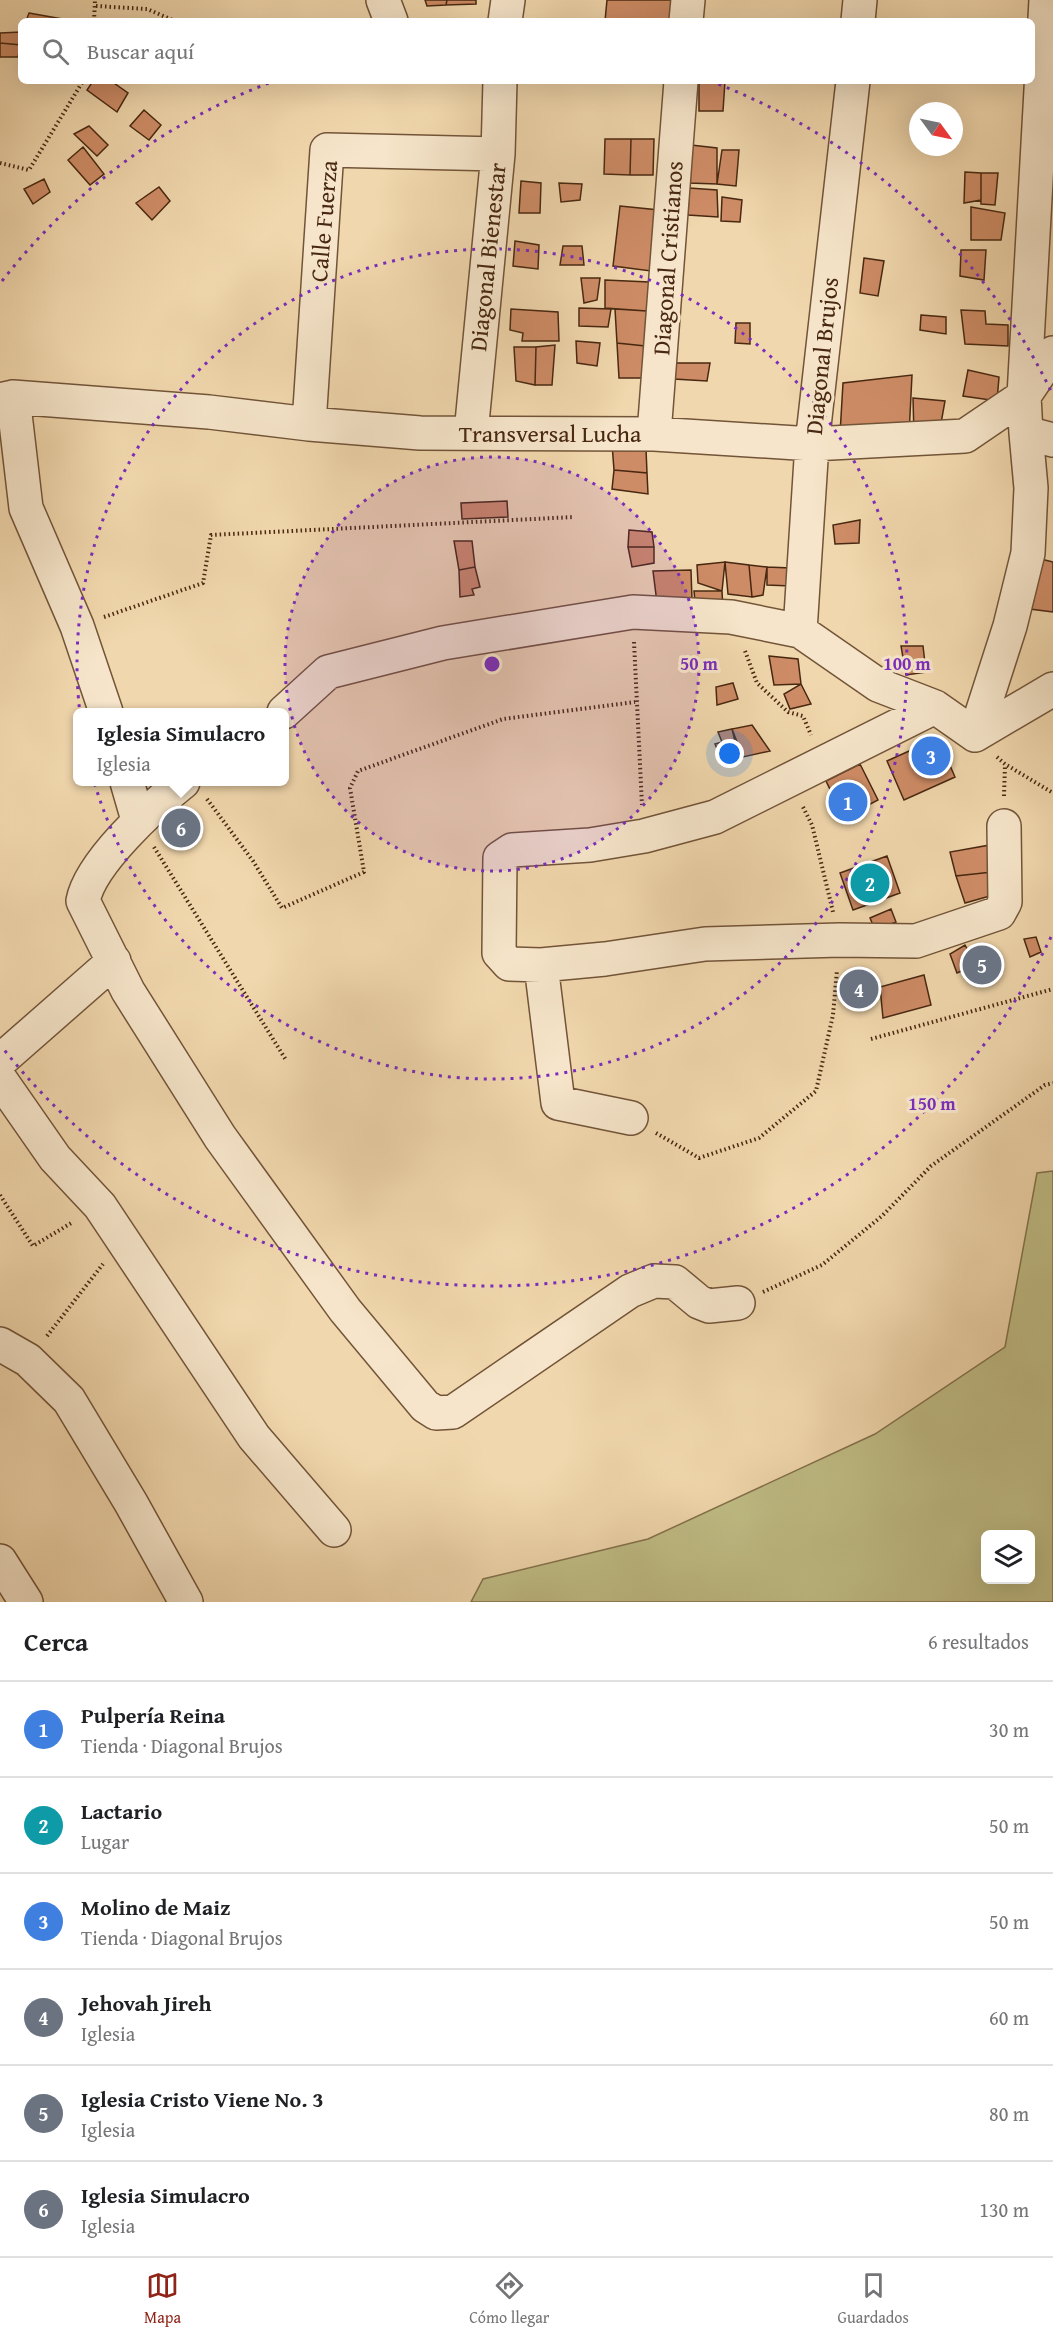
<!DOCTYPE html>
<html lang="es">
<meta charset="utf-8">
<style>
body{margin:0;font-family:"Gentium Book Plus",serif;background:#f6f6f6;color:#202124}
.controls{position:absolute;right:18px;bottom:18px;display:grid;overflow:hidden;border-radius:9px;box-shadow:0 6px 24px #0002}
.controls button{width:54px;height:54px;display:grid;place-items:center;padding:0;border:0;border-bottom:2px solid #e0e0e0;background:#fff;color:#202124;font:30px sans-serif}
.compass{position:absolute;left:909px;top:102px;width:54px;height:54px;border-radius:50%;background:#fff;box-shadow:0 6px 24px #0002;rotate:123deg}
.you{position:absolute;left:730px;top:754px;width:21px;height:21px;margin:-15px;border:4px solid #fff;border-radius:50%;background:#1a73e8;box-shadow:0 0 0 9px #1a73e833}
.badge{display:grid;place-items:center;width:39px;height:39px;border-radius:50%;background:#8f2418;color:#fff;font-size:20px;font-weight:700}
.pin{position:absolute;translate:-50% -50%;border:3px solid #fff;box-shadow:0 2px 6px #0006}
.popup{position:absolute;left:73px;top:708px;width:216px;height:78px;box-sizing:border-box;display:grid;place-content:center;border-radius:9px;background:#fff;filter:drop-shadow(0 2px 4px #0005);font-size:20px;white-space:nowrap;color:#757577}
.popup b{font-size:22px;color:#202124}
.popup::after{content:'';position:absolute;left:50%;top:100%;margin-left:-12px;border:12px solid transparent;border-top-color:#fff}
.list{margin:0;padding:0;list-style:none}
h2{display:flex;justify-content:space-between;align-items:center;height:78px;margin:0;padding:0 24px;font-size:26px}
h2 small{font-size:20px;font-weight:400;color:#757577}
.list li{display:grid;grid-template-columns:39px 1fr auto;gap:18px;align-items:center;box-sizing:border-box;height:96px;padding:0 24px;border-top:2px solid #e0e0e0}
.list b{display:block;font-size:22px;white-space:nowrap}
.list p{margin:0;font-size:20px;white-space:nowrap;color:#757577}
.list em{font-size:20px;font-style:normal;color:#757577}
.icon{flex:none;width:33px;height:33px;fill:none;stroke:currentColor;stroke-width:2;stroke-linecap:round;stroke-linejoin:round}
.map{position:relative;flex:none;width:1053px;height:1602px;overflow:hidden}
.search{position:absolute;background:#fff;box-shadow:0 6px 24px #0002;left:18px;right:18px;top:18px;height:66px;display:flex;align-items:center;gap:15px;box-sizing:border-box;padding:0 21px;border-radius:9px;color:#757577;font-size:22px}
.sheet{height:654px;background:#fff}
nav{display:flex;justify-content:space-around;align-items:center;box-sizing:border-box;height:84px;border-top:2px solid #e0e0e0;background:#fff;font-size:16px;color:#757577}
nav a{display:grid;justify-items:center;gap:3px}
nav .on{color:#8f2418}
.map>svg:first-child{display:block}
.green{fill:#c0bd86;stroke:#84724c;stroke-width:1.5;fill-rule:evenodd}
.building{fill:#ce8c66;stroke:#482811;stroke-width:1.5}
.lines{fill:none;stroke-linecap:round;stroke-linejoin:round}
.minor-casing{stroke:#725438;stroke-width:36}
.path{stroke:#482811;stroke-width:4;stroke-dasharray:1.5 3;stroke-linecap:butt}
.minor{stroke:#f6e5ca;stroke-width:33}
.ring{fill:none;stroke:#7b2cbf;stroke-width:3;stroke-dasharray:3 6}
.labels{text-anchor:middle;stroke-width:6;stroke-linejoin:round;paint-order:stroke}
.street-label{font-size:24px;fill:#482811;stroke:#f6e5ca}
.centre{fill:#7b2cbf;stroke:#f6e5ca;stroke-width:3}
.ring-label{font-size:18px;text-anchor:middle;font-weight:bold;fill:#7b2cbf;stroke:#f6e5ca;stroke-width:6;stroke-linejoin:round;paint-order:stroke}
</style>
<div class="map">
<svg width="1053" height="1602" viewBox="0 0 1053 1602">
<rect width="100%" height="100%" fill="#f1d7ad"/>
<filter id="stains"><feTurbulence type="fractalNoise" baseFrequency=".00333" numOctaves="4"/><feColorMatrix values="0 0 0 0 .2 0 0 0 0 .09 0 0 0 0 .02 0 0 0 .5 -.17"/></filter>
<radialGradient id="worn" r=".72"><stop offset=".6" stop-color="#630" stop-opacity="0"/><stop offset="1" stop-color="#630" stop-opacity=".3"/></radialGradient>
<path class="green" d="M1053,1171V1602H471L483,1579L648,1539L875,1434L1005,1347L1037,1173ZM986,1534H1030V1580H986Z"/>
<path class="building" d="M425,0H447L446,5L427,6Z
M447,0H476V4L446,5Z
M607,0H673L671,21H605Z
M29,13L62,19V21H26Z
M21,32V45L0,43V33Z
M0,43L21,45L18,57H0Z
M93,81H111L128,93L117,112L87,90Z
M699,81H725L723,111H699Z
M144,110L161,125L149,140L130,126Z
M89,126L108,145L97,156L74,134Z
M605,139H631L630,175L604,174Z
M631,139H654L653,175H630Z
M691,145L717,148V184L688,183Z
M83,147L104,174L90,185L68,160Z
M722,150H739L736,186L717,184Z
M965,172L981,173V200L964,203Z
M981,173H998L995,205L981,204Z
M44,179L50,192L33,204L24,189Z
M521,181L541,183L540,213H519Z
M559,183L582,184L580,200L561,202Z
M159,187L170,201L152,220L136,203Z
M689,188L717,190L718,217L688,215Z
M722,197L742,200L740,222L721,221Z
M620,206L659,210L651,271L613,266Z
M971,207L1005,213L1001,240H971Z
M515,241L539,245L538,269L513,266Z
M563,246H582L584,265H560Z
M961,250H986L984,280L960,276Z
M864,258L884,261L878,296L860,293Z
M581,278H600L597,300L584,303Z
M605,280L649,282L647,311L605,308Z
M579,308L611,309L608,327L579,326Z
M511,309L558,312L559,341H522L523,333L510,330Z
M615,309L647,311L645,346L617,343Z
M961,310L985,311L986,324L1008,325V346L965,344Z
M921,315L946,317V334L920,330Z
M736,323H750V344L735,343Z
M576,341L600,343L597,366L577,363Z
M617,343L645,346L648,378H619Z
M555,345L552,385H535L536,347Z
M514,347H536L535,385L516,381Z
M676,363H710L707,381L674,379Z
M968,370L999,377L997,401L963,396Z
M912,375L909,435L840,434L843,383Z
M913,398L945,401L940,429L914,436Z
M612,444L646,449L647,473L614,470Z
M614,470L647,473L648,494L612,489Z
M507,501L508,517L462,519L461,503Z
M860,520L859,543L835,544L833,525Z
M629,530L652,532L654,547H628Z
M454,541H472L475,567L459,570Z
M628,547H654V563L632,567Z
M1037,558L1053,562V612L1030,609L1032,599L1034,600Z
M725,562L749,565L752,597L728,594Z
M725,562L722,591L698,583L697,565Z
M749,565L767,567L763,595L752,597Z
M475,567L480,587L472,589L474,595L460,597L459,570Z
M767,567L791,568V586L767,585Z
M691,570L692,600L657,603L653,571Z
M694,591H722L723,610L696,611Z
M901,646H923L926,672L906,675Z
M769,656L798,659L801,684L774,685Z
M733,683L738,699L717,705L716,687Z
M801,684L811,704L790,709L784,694Z
M752,725L770,751L743,757L732,729Z
M732,729L739,758L723,763L715,744L722,742L718,732Z
M938,738L955,777L904,800L887,761Z
M860,764L878,800L844,818L826,781Z
M990,845L992,872L956,876L950,852Z
M887,856L900,893L853,910L840,873Z
M992,872L997,894L965,903L956,876Z
M891,909L896,922L875,930L870,918Z
M1036,937L1041,952L1030,957L1024,939Z
M965,945L976,965L957,973L950,954Z
M924,975L931,1005L883,1018L880,987Z"/>
<g class="lines">
<defs>
<path id="minor" d="M383,0L391,21
M1046,0L1024,396L1026,433L1053,440
M505,21L508,0
M686,21L688,0
M858,21L860,0
M13,397L26,508L77,626L106,712
M0,400L13,397L209,412L309,424L420,433L654,434L812,444L965,436L1024,396L1053,353
M309,424L327,150L498,154
M471,433L498,154L500,81
M654,434L681,81
M800,631L812,444L853,81
M935,707L715,817L644,836L590,845L512,850L500,858L499,953L509,964L541,965L605,959L705,944L840,940L916,941L999,913L1005,902L1004,826
M284,712L328,672L443,643L633,612L731,617L800,631L878,685L935,707L975,735
M975,735L1010,626L1028,553L1031,488L1026,433
M975,735L1053,689
M127,782L138,820
M183,782C153,806 90,863 83,901L128,991L220,1137L345,1310L425,1406L436,1413L453,1412L630,1291L654,1281L675,1282L699,1302L709,1306L738,1303
M541,965L558,1103L631,1118
M0,1061L114,961
M0,1079L55,1158L100,1206L254,1437L334,1530
M0,1344L28,1360L69,1400L131,1503L186,1602
M0,1561L26,1602"/>
</defs>
<use href="#minor" class="minor-casing"/>
<path class="path" d="M96,6L147,9L175,21
M94,21L95,0
M0,163L29,170L83,81
M104,617L203,583L211,535L574,517
M634,642L642,805
M745,651L757,683L788,712L803,716L811,735
M997,757L1005,764L1053,793
M1004,796L1005,765
M207,799L253,861L282,908L364,872L350,788L358,771L503,719L635,702
M803,807L812,825L833,912
M154,847L286,1060
M871,1039L1053,989
M656,1133L699,1158L759,1138L816,1091L833,1015L837,970
M0,1195L33,1246L73,1222
M763,1292L822,1265L882,1216L931,1166L1045,1085L1053,1083
M47,1336L103,1264"/>
<use href="#minor" class="minor"/>
</g>
<circle cx="492" cy="664" r="207" fill="#7b2cbf" fill-opacity=".12"/>
<g class="ring">
<circle cx="492" cy="664" r="207"/>
<circle cx="492" cy="664" r="415"/>
<path d="M1051 937A622 622 0 0 1 2 1047M2 281A622 622 0 0 1 274 81M710 81A622 622 0 0 1 1051 391"/>
</g>
<g class="labels">
<g class="street-label">
<text transform="translate(324 221) rotate(-85)" y="8">Calle Fuerza</text>
<text transform="translate(488 257) rotate(-84)" y="8">Diagonal Bienestar</text>
<text transform="translate(668 258) rotate(-86)" y="8">Diagonal Cristianos</text>
<text transform="translate(822 356) rotate(-84)" y="8">Diagonal Brujos</text>
<text x="550" y="442">Transversal Lucha</text>
</g>
</g>
<circle cx="492" cy="664" r="9" class="centre"/>
<g class="ring-label">
<text x="699" y="670">50 m</text>
<text x="907" y="670">100 m</text>
<text x="932" y="1110">150 m</text>
</g>
<rect width="100%" height="100%" filter="url(#stains)"/>
<rect width="100%" height="100%" fill="url(#worn)"/>
</svg>
<div class="controls">
<button><svg class="icon" aria-label="layers" viewBox="0 0 24 24"><path d="M12 4l9 5-9 5-9-5zM3 14l9 5 9-5"/></svg></button>
</div>
<svg class="compass" viewBox="-18 -18 36 36"><path d="M0-13l5 13h-10z" fill="#e53935"/><path d="M0 13l5-13h-10z" fill="#757577"/></svg>
<div class="you"></div>
<div class="pin badge" style="left:848px;top:802px;background:#3f7fe0">1</div>
<div class="pin badge" style="left:870px;top:883px;background:#0f9aa8">2</div>
<div class="pin badge" style="left:931px;top:756px;background:#3f7fe0">3</div>
<div class="pin badge" style="left:859px;top:989px;background:#6b7280">4</div>
<div class="pin badge" style="left:982px;top:965px;background:#6b7280">5</div>
<div class="pin badge" style="left:181px;top:828px;background:#6b7280">6</div>
<div class="popup"><b>Iglesia Simulacro</b>Iglesia</div>
<div class="search"><svg class="icon" aria-label="search" viewBox="0 0 24 24"><circle cx="10" cy="10" r="6"/><path d="M15 15l6 6"/></svg>Buscar aquí</div>
</div>
<section class="sheet">
<h2>Cerca<small>6 resultados</small></h2>
<ul class="list">
<li><span class="badge" style="background:#3f7fe0">1</span><div><b>Pulpería Reina</b><p>Tienda · Diagonal Brujos</p></div><em>30 m</em></li>
<li><span class="badge" style="background:#0f9aa8">2</span><div><b>Lactario</b><p>Lugar</p></div><em>50 m</em></li>
<li><span class="badge" style="background:#3f7fe0">3</span><div><b>Molino de Maiz</b><p>Tienda · Diagonal Brujos</p></div><em>50 m</em></li>
<li><span class="badge" style="background:#6b7280">4</span><div><b>Jehovah Jireh</b><p>Iglesia</p></div><em>60 m</em></li>
<li><span class="badge" style="background:#6b7280">5</span><div><b>Iglesia Cristo Viene No. 3</b><p>Iglesia</p></div><em>80 m</em></li>
<li><span class="badge" style="background:#6b7280">6</span><div><b>Iglesia Simulacro</b><p>Iglesia</p></div><em>130 m</em></li>
</ul>
</section>
<nav>
<a class="on"><svg class="icon" aria-label="map" viewBox="0 0 24 24"><path d="M3 6l6-2 6 2 6-2v14l-6 2-6-2-6 2zM9 4v14M15 6v14"/></svg>Mapa</a>
<a><svg class="icon" aria-label="directions" viewBox="0 0 24 24"><path d="M12 3l9 9-9 9-9-9zM9 14v-3h6M13 9l2 2-2 2"/></svg>Cómo llegar</a>
<a><svg class="icon" aria-label="saved" viewBox="0 0 24 24"><path d="M7 4h10v16l-5-4-5 4z"/></svg>Guardados</a>
</nav>
